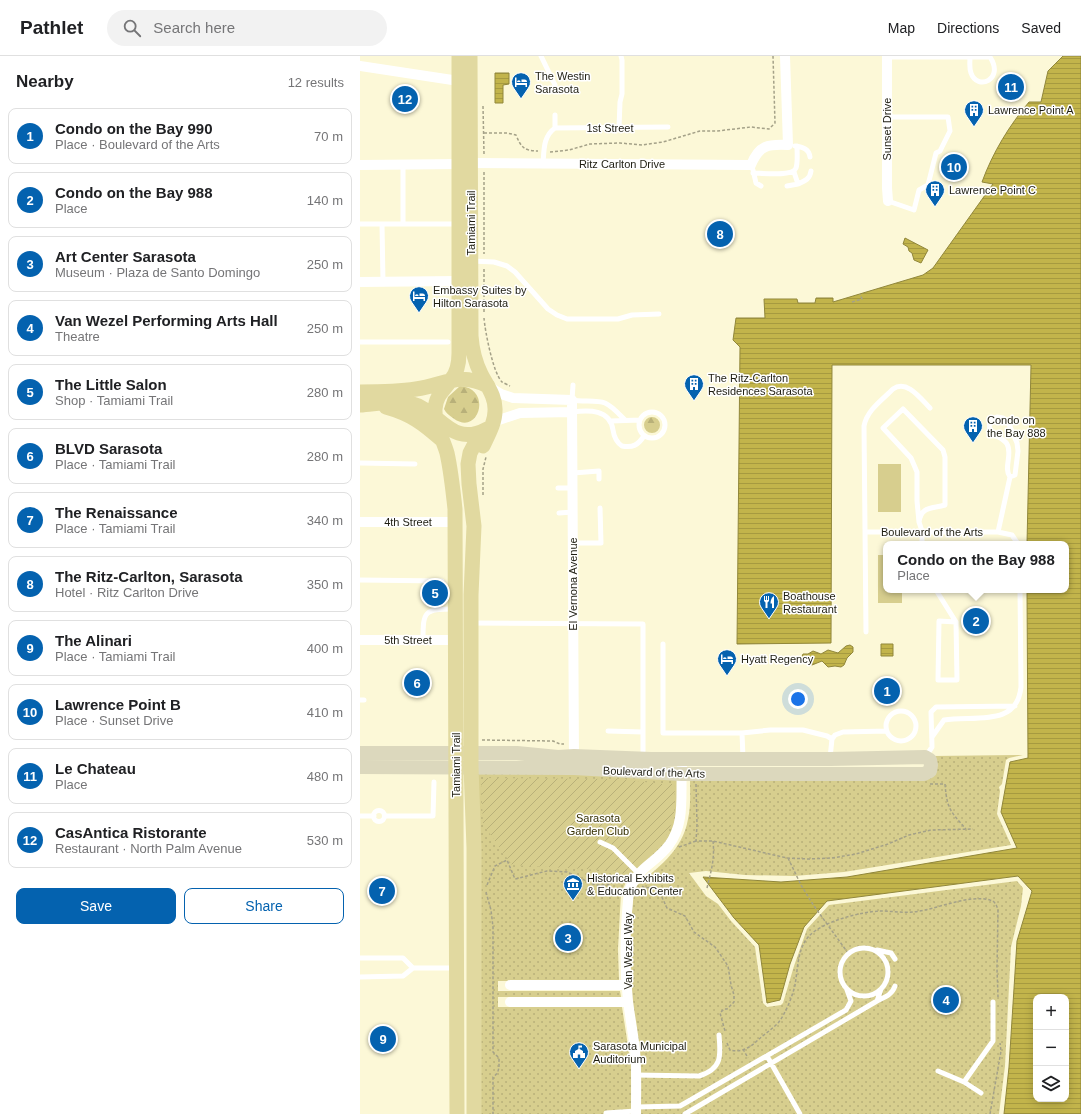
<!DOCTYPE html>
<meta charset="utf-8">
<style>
body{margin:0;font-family:Arial,sans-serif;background:#f2f2f2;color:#202124}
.controls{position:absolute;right:12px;bottom:12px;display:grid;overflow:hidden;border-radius:8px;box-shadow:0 2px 10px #0003}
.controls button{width:36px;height:36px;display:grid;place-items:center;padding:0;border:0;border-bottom:1px solid #e0e0e0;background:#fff;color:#202124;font:20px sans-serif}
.you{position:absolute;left:438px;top:643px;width:14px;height:14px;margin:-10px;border:3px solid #fff;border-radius:50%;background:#1a73e8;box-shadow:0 0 0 6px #1a73e833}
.badge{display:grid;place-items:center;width:26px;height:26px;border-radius:50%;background:#0462af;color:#fff;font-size:13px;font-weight:700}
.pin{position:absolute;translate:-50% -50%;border:2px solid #fff;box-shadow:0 1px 4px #0006}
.popup{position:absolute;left:523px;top:485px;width:186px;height:52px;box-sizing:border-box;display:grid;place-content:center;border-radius:8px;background:#fff;filter:drop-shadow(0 1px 3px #0005);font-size:13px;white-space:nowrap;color:#757577}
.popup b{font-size:15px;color:#202124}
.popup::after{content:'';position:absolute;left:50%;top:100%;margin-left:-8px;border:8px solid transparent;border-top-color:#fff}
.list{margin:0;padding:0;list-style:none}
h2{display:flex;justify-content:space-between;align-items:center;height:52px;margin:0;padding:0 16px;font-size:17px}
h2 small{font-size:13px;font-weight:400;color:#757577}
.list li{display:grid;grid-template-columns:26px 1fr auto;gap:12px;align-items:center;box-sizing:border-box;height:56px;margin:0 8px 8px;padding:0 8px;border:1px solid #e0e0e0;border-radius:8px}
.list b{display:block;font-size:15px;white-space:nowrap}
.list p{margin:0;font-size:13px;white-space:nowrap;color:#757577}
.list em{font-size:13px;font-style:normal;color:#757577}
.actions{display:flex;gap:8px;padding:12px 16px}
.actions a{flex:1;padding:9px 0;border:1px solid #0462af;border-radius:8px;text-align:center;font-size:14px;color:#0462af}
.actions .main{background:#0462af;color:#fff}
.icon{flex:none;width:22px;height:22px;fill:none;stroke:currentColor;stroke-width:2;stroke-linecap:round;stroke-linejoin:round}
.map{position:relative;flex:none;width:721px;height:1058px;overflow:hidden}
header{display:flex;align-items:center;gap:24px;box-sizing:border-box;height:56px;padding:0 20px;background:#fff;border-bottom:1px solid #e0e0e0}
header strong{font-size:19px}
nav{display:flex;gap:22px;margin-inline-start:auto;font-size:14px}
.search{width:280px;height:36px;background:#f2f2f2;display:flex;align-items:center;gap:10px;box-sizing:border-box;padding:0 14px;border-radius:22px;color:#757577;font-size:15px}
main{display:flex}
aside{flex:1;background:#fff}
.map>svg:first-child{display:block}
.grass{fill:#d7ce8e}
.forest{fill:url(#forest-firs)}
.park{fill:url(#park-dots)}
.garden{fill:url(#garden-furrows)}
.water{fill:url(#water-rules);stroke:#91873a;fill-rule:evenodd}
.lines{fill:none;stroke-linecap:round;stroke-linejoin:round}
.path{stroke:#a4a188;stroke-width:1.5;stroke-dasharray:3 2;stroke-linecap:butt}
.lane{stroke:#fff;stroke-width:5}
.street{stroke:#fff;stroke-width:10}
.secondary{stroke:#dcd8bd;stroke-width:14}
.primary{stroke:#e1d9a0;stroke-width:15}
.labels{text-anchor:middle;stroke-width:3;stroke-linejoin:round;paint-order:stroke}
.poi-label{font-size:11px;fill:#1e1d11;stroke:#fff;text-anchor:start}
.street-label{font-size:11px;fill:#1e1d11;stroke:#fff}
.park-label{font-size:11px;fill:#352f00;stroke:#fff}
</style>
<header>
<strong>Pathlet</strong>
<div class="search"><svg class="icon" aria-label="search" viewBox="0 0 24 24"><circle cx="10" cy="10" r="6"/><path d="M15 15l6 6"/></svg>Search here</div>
<nav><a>Map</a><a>Directions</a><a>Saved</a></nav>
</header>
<main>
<aside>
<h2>Nearby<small>12 results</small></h2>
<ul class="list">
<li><span class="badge">1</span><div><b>Condo on the Bay 990</b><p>Place · Boulevard of the Arts</p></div><em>70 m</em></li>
<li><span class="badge">2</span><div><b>Condo on the Bay 988</b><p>Place</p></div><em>140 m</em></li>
<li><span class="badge">3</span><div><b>Art Center Sarasota</b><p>Museum · Plaza de Santo Domingo</p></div><em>250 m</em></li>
<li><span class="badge">4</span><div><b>Van Wezel Performing Arts Hall</b><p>Theatre</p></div><em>250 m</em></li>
<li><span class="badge">5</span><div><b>The Little Salon</b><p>Shop · Tamiami Trail</p></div><em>280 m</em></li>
<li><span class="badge">6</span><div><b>BLVD Sarasota</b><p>Place · Tamiami Trail</p></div><em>280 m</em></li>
<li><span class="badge">7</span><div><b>The Renaissance</b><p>Place · Tamiami Trail</p></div><em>340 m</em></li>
<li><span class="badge">8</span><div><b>The Ritz-Carlton, Sarasota</b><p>Hotel · Ritz Carlton Drive</p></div><em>350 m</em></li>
<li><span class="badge">9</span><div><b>The Alinari</b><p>Place · Tamiami Trail</p></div><em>400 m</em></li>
<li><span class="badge">10</span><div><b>Lawrence Point B</b><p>Place · Sunset Drive</p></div><em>410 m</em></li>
<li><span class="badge">11</span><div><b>Le Chateau</b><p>Place</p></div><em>480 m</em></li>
<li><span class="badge">12</span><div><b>CasAntica Ristorante</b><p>Restaurant · North Palm Avenue</p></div><em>530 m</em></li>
</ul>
<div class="actions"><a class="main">Save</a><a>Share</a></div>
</aside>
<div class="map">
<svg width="721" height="1058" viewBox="0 0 721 1058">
<defs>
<pattern id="forest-firs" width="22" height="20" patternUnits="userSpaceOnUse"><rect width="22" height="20" fill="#d7ce8e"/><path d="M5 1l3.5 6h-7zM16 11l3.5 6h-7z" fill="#b8b079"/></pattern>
<pattern id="park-dots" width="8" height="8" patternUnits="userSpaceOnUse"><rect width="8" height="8" fill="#d7ce8e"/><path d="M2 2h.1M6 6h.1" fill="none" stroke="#b8b079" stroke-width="1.8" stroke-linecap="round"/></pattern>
<pattern id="garden-furrows" width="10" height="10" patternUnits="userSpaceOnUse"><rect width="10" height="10" fill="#d7ce8e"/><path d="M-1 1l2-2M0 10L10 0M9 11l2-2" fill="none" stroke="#b8b079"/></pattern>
<pattern id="water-rules" width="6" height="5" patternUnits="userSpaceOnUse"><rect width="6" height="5" fill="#c2b44b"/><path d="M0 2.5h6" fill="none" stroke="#a69a40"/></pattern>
</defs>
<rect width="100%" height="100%" fill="#fcf8d7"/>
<path class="grass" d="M518,408H541V456H518Z
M518,499H526V534H542V547H518Z"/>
<path class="forest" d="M100,330C133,332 119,382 93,362C89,359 86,357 84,353L88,341Z
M284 369a8 8 0 1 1 16 0a8 8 0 1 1-16 0Z"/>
<path class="park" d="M663,699L649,702L646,704L642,728L639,731L640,735L637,758L651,789L484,816L434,820L385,819L346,815L329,817L346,840L358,848L371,865L395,891L403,947L407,951L421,949L423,947L434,910L447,873L469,849L657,825L663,832L661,850L651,891L645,1010L639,1058H280L267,912L274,832C296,813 323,795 328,763C331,750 330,736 330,723H558L572,700Z
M116,717L214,718L321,723L320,756L303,793L267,824L261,837L258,893L259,924L138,925V935H260L261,941H138V951H262L271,1009V1058H115Z"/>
<path class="garden" d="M124,722L262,723L300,728H315L314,762L304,785L267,822L260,815L152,809L123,768L121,725Z"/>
<path class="water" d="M703,0H721V1058H644L649,1011L657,885L672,835L658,820L467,845L444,871L430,908L420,944L407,947L399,889L374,862L343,821L421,826L487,821L657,792L641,756L650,706L668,702L667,534H706V488H667L671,309H472L471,587L377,588L380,291L373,284L376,262H405L404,243H437L438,247H455L456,242H473V246L563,219L573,212L633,128L622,126C633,96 649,70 669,46H681L688,15ZM676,941H706V1043H676Z
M135,17H149V28L143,29V47H135Z
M545,182L568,194L561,207L554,204L552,197L549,195L548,191L543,188Z
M521,588H533V600H521Z
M490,589L493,591V596L487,602L484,609L481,611L475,610L468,611L462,605L452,609L441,603L443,598H448L453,595L461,598L468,594L478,597L486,590Z"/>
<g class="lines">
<path class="path" d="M123,50L124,98
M124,77H147L156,79C161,91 164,95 178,95
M190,96L209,94L230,88L260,87L282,89L303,86L340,75H357L391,71L409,73L415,67L413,0
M124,116V198
M492,246L502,243L500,238
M124,256V212
M124,262C125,275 133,317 142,326C144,327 148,329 150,330
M123,439V413L126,401
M122,684L193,685L200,688H204
M336,728L337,769L336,785H353L427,802L448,803L472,802L496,798L528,788L549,779L571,774L613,773
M570,728H585C587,753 590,755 606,773
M319,791L336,785
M428,802L441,829L454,850L488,897
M127,829L135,810L147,804L155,823L187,815L207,816L235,829H247L262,822L264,823
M282,830L285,832L293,831L300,837L307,852L325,860L334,876L355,891L368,910L371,929L374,939V946L367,953H364L360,957L365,975
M347,832C351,815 355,803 353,785
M126,836L131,854L133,871V996L139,1002C139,1011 140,1016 133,1021V1058
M367,987L370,994C382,997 391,991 399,983C405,978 412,973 418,967C425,959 433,939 435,929C438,913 437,893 449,880C464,865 500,856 520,855C531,855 542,857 553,856C576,854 607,838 630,844C635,845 636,849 638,853L637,913L638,941
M383,993L388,1002
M630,1058L641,995L640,987"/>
<path class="lane" d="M181,0L195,29
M527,1H630C645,24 617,35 611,17C609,12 610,6 610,1
M195,59V72
M527,61H588L590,75L580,95L576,97L568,129L559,134L554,154L528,145
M259,72L260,46L262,38V4L261,0
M435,90C443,91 449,93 450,101
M183,108C184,95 183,80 195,72L308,71
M393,114L396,127L401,130
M393,117C401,117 433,121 436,112C438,106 437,97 437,90
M438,128C445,125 450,123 451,115
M427,130L438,128L434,116
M0,168H97
M22,168L23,226
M43,168V108
M112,205L134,206L147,210L155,216L188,253L197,259L207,263H258L272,259L299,258
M0,286H88
M213,329L212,344C222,346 237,344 245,347C252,350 259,358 265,364
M543,353L583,394L585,401V449C572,453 561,450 559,466L557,445V416L551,402L523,372Z
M279 369a13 13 0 1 1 26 0a13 13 0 1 1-26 0Z
M212,356C229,354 250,353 253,374C254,381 256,386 262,390C273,392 278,389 284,380
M251,365L280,364
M0,407L55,408
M213,417L239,415V423
M650,421L655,419L658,395L657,387L648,366L643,362L637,361L630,365C626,382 641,378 647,388C653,398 643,412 650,421L638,476L652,479L658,488
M198,432H213
M199,457L213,456
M559,466L562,475V488
M506,476H638
M213,487H241L240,452
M0,524L82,525
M576,534L596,566L597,624H578L579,565L596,566
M112,567L283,568V703
M506,576L504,370C507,354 522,344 533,333C547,323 561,343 570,352
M63,584C63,555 64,553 94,553
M303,588V677H382L410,674H443L467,680L472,683
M0,644H4
M526 670a15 15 0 1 1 30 0a15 15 0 1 1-30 0Z
M248,675L283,676
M382,677L383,702
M572,681L584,664C613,659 657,672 661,631L660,534
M566,700L572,691L571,656L576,651L655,650
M470,702L472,683L475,679L483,676L527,675
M13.5 760a5.5 5.5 0 1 1 11 0a5.5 5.5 0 1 1-11 0Z
M0,760H14
M25,760H73L74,726
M240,786L253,792L278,817
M480 916a24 24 0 1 1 48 0a24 24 0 1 1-48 0Z
M517,894L531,897L535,903
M0,902H43L53,912
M0,921L43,920L53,912H94
M517,945C525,941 532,939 535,930
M407,1000L440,1058
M578,1015L604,1026L621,1037
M275,1019L339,1020C362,1013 361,1000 359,979
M604,1026L633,985V946
M276,1051L320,1050L327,1046L486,954L491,945L487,934
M246,1057L276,1055
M325,1058L517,945L521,933"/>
<path class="street" d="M527,0V132L528,145
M0,10L99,25
M111,107L391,109C399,89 408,88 428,89L425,0
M0,109L100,108
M0,226L100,225
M128,330L141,338L153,342L212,344L214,706
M133,366L160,357L212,356
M0,466H95
M0,584H95
M150,929H267
M150,946H268
M276,1058C276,1037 277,1015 275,994C273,977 270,961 268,945C264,909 265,871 269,835C279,809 295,808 309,789C326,767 320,737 322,711"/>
<path class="secondary" d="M0,697H157L198,701L214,700L291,703H470L565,701L570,704L571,709L570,715L564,718H322L214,712L0,711"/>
<path class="primary" d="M110,0L111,280C112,294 115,306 121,318C127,330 136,341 135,355C135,367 128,379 123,390
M0,336C19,336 37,336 56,333C85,329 98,315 128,330
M0,349C15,348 36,344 50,347C80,354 90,393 127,373
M26,351C51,358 63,367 82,384
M97,1058L95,453C93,434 91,415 87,397C83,383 74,368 75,353C76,339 84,334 91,324C97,317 99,306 99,297V0
M114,1058V792L111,711V539L114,470L109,428L108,408L110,397L121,376"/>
</g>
<defs>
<symbol id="hotel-pin" viewBox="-11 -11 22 30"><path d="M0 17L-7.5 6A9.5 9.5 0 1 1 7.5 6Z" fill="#0462af" stroke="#fff"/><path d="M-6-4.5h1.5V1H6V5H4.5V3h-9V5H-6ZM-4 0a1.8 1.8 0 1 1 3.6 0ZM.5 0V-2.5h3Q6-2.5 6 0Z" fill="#fff"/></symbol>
<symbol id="building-pin" viewBox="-11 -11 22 30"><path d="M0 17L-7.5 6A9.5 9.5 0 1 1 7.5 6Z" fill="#0462af" stroke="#fff"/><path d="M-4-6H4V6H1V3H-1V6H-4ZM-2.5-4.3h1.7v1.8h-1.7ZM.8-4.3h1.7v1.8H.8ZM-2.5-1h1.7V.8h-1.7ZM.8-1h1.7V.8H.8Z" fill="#fff"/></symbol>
<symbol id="restaurant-pin" viewBox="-11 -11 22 30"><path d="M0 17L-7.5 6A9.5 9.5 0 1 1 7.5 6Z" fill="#0462af" stroke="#fff"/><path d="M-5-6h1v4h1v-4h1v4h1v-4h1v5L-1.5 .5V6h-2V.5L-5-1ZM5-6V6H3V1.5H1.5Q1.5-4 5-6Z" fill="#fff"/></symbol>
<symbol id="museum-pin" viewBox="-11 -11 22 30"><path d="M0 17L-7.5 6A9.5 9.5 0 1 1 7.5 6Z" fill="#0462af" stroke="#fff"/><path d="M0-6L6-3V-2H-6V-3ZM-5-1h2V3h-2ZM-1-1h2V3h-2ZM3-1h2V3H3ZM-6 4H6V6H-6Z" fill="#fff"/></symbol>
<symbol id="civic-pin" viewBox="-11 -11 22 30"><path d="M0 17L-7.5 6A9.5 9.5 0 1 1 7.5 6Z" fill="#0462af" stroke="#fff"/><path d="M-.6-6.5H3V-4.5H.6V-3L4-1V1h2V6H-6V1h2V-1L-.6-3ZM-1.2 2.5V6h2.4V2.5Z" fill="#fff"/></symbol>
</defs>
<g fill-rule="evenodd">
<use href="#hotel-pin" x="150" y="15" width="22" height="30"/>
<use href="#building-pin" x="603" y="43" width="22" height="30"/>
<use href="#building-pin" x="564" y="123" width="22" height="30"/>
<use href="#hotel-pin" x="48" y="229" width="22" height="30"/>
<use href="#building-pin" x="323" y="317" width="22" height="30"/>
<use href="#building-pin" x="602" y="359" width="22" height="30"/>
<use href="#restaurant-pin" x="398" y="535" width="22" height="30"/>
<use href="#hotel-pin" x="356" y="592" width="22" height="30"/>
<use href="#museum-pin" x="202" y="817" width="22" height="30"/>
<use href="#civic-pin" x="208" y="985" width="22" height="30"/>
</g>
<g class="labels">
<g class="poi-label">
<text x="175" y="24">The Westin<tspan x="175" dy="13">Sarasota</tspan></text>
<text x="628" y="58">Lawrence Point A</text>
<text x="589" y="138">Lawrence Point C</text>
<text x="73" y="238">Embassy Suites by<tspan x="73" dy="13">Hilton Sarasota</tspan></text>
<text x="348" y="326">The Ritz-Carlton<tspan x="348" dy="13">Residences Sarasota</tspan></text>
<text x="627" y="368">Condo on<tspan x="627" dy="13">the Bay 888</tspan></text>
<text x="423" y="544">Boathouse<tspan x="423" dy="13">Restaurant</tspan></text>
<text x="381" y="607">Hyatt Regency</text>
<text x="227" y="826">Historical Exhibits<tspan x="227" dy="13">&amp; Education Center</tspan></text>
<text x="233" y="994">Sarasota Municipal<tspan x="233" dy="13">Auditorium</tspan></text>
</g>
<g class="street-label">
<text x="250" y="76">1st Street</text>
<text transform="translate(527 73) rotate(-90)" y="4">Sunset Drive</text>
<text x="262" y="112">Ritz Carlton Drive</text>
<text transform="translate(111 167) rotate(-90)" y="4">Tamiami Trail</text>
<text x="48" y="470">4th Street</text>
<text x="572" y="480">Boulevard of the Arts</text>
<text transform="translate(213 528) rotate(-90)" y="4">El Vernona Avenue</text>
<text x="48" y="588">5th Street</text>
<text transform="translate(96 709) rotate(-90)" y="4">Tamiami Trail</text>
<text transform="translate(294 716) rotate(2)" y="4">Boulevard of the Arts</text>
<text transform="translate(268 895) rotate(-90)" y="4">Van Wezel Way</text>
</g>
<g class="park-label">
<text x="238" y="766">Sarasota<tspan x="238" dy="13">Garden Club</tspan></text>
</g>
</g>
</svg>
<div class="controls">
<button>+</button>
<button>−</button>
<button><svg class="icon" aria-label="layers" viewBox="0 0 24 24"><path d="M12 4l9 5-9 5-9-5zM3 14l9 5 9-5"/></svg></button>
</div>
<div class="you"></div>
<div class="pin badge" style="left:527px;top:635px">1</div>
<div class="pin badge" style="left:616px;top:565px">2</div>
<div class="popup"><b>Condo on the Bay 988</b>Place</div>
<div class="pin badge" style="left:208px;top:882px">3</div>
<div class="pin badge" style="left:586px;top:944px">4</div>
<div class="pin badge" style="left:75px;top:537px">5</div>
<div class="pin badge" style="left:57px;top:627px">6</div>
<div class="pin badge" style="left:22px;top:835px">7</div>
<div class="pin badge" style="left:360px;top:178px">8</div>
<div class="pin badge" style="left:23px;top:983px">9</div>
<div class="pin badge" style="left:594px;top:111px">10</div>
<div class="pin badge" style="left:651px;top:31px">11</div>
<div class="pin badge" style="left:45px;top:43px">12</div>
</div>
</main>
